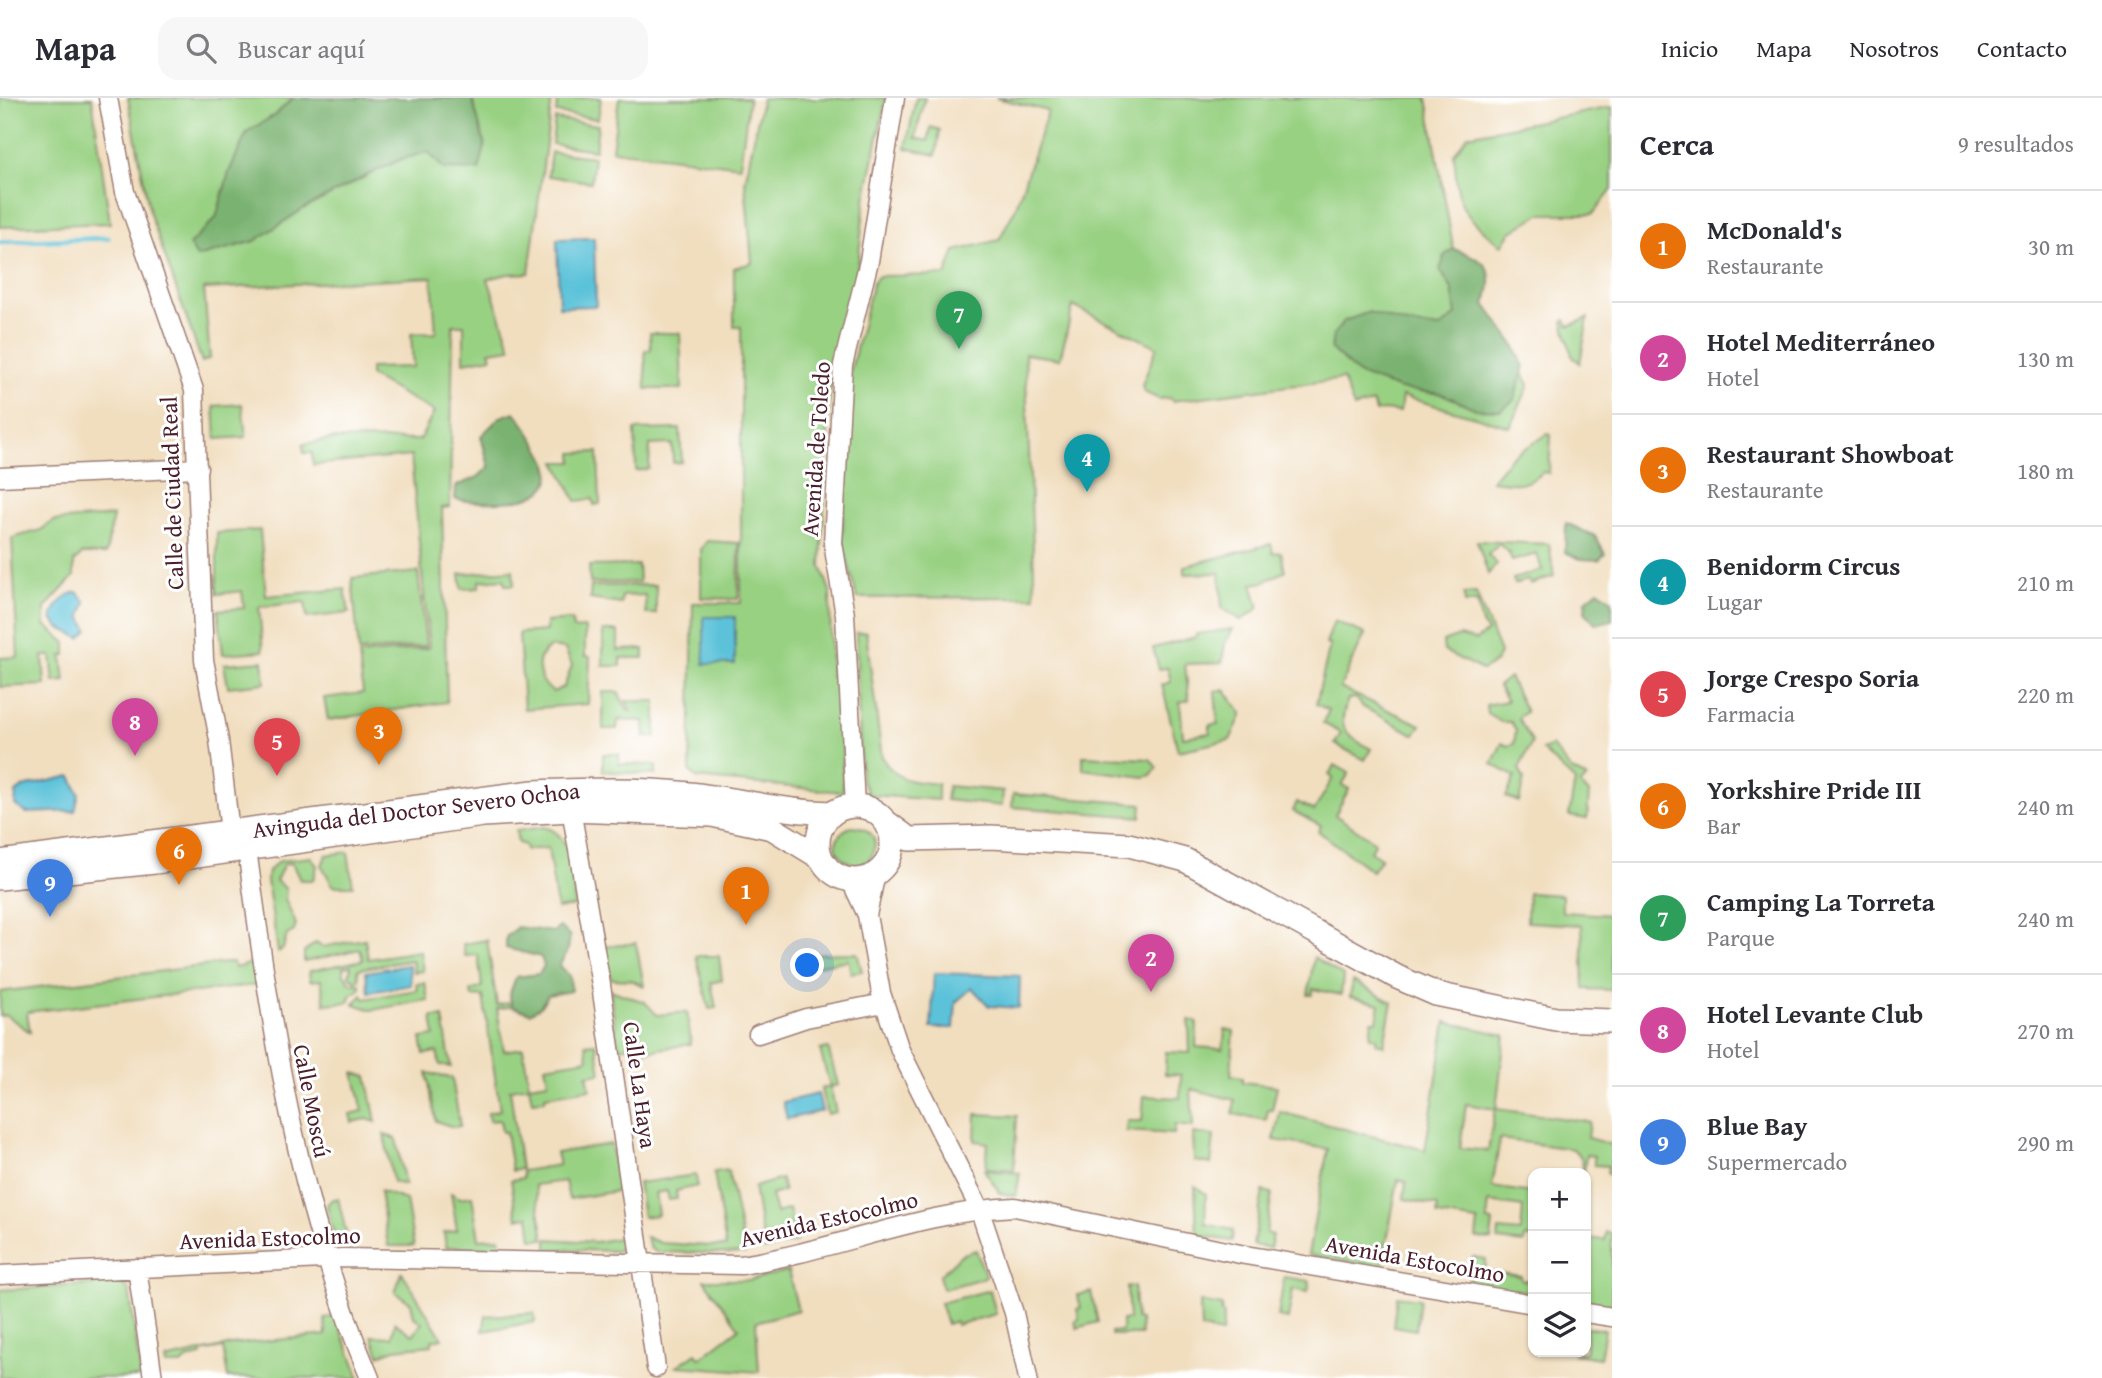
<!DOCTYPE html>
<html lang="es">
<meta charset="utf-8">
<style>
body{margin:0;font-family:"Gentium Book Plus",serif;background:#f7f7f7;color:#2b2b33}
.controls{position:absolute;right:21px;bottom:21px;display:grid;overflow:hidden;border-radius:14px;box-shadow:0 2px 5px #0004}
.controls button{width:63px;height:63px;display:grid;place-items:center;padding:0;border:0;border-bottom:2px solid #e1e1e2;background:#fff;color:#2b2b33;font:35px sans-serif}
.you{position:absolute;left:808px;top:868px;width:24px;height:24px;margin:-18px;border:5px solid #fff;border-radius:50%;background:#1a73e8;box-shadow:0 0 0 10px #1a73e833}
.badge{display:grid;place-items:center;width:46px;height:46px;border-radius:50%;background:#1f6fb2;color:#fff;font-size:23px;font-weight:700}
.pin{position:absolute;translate:-50% -58px;filter:drop-shadow(0 2px 4px #0008)}
.pin::after{content:'';position:absolute;top:37px;width:24px;height:21px;background:inherit;clip-path:polygon(0 0,100% 0,50% 100%)}
.list{margin:0;padding:0;list-style:none}
h2{display:flex;justify-content:space-between;align-items:center;height:91px;margin:0;padding:0 28px;font-size:30px}
h2 small{font-size:23px;font-weight:400;color:#7c7c81}
.list li{display:grid;grid-template-columns:46px 1fr auto;gap:21px;align-items:center;box-sizing:border-box;height:112px;padding:0 28px;border-top:2px solid #e1e1e2}
.list b{display:block;font-size:26px;white-space:nowrap}
.list p{margin:0;font-size:23px;white-space:nowrap;color:#7c7c81}
.list em{font-size:23px;font-style:normal;color:#7c7c81}
.icon{flex:none;width:38px;height:38px;fill:none;stroke:currentColor;stroke-width:2;stroke-linecap:round;stroke-linejoin:round}
.map{position:relative;flex:none;width:1612px;height:1280px;overflow:hidden}
header{display:flex;align-items:center;gap:42px;box-sizing:border-box;height:98px;padding:0 35px;background:#fff;border-bottom:2px solid #e1e1e2}
header strong{font-size:33px}
nav{display:flex;gap:38px;margin-inline-start:auto;font-size:24px}
.search{width:490px;height:63px;background:#f7f7f7;display:flex;align-items:center;gap:18px;box-sizing:border-box;padding:0 24px;border-radius:21px;color:#7c7c81;font-size:26px}
main{display:flex}
aside{flex:1;background:#fff}
.map>svg:first-child{display:block}
.green{fill:#99d183;stroke:#727857;stroke-width:2;fill-rule:evenodd}
.forest{fill:#7ab371;stroke:#62694e;stroke-width:2}
.water{fill:#5cc2d9;stroke:#537082;stroke-width:2}
.lines{fill:none;stroke-linecap:round;stroke-linejoin:round}
.stream{stroke:#5cc2d9;stroke-width:5}
.minor-casing{stroke:#9e7e75;stroke-width:21}
.tertiary-casing{stroke:#9e7e75;stroke-width:26}
.minor{stroke:#fff;stroke-width:18}
.tertiary{stroke:#fff;stroke-width:23}
.labels{text-anchor:middle;stroke-width:6;stroke-linejoin:round;paint-order:stroke}
.street-label{font-size:23px;fill:#4a1f2b;stroke:#fff}
</style>
<header>
<strong>Mapa</strong>
<div class="search"><svg class="icon" aria-label="search" viewBox="0 0 24 24"><circle cx="10" cy="10" r="6"/><path d="M15 15l6 6"/></svg>Buscar aquí</div>
<nav><a>Inicio</a><a>Mapa</a><a>Nosotros</a><a>Contacto</a></nav>
</header>
<main>
<div class="map">
<svg width="1612" height="1280" viewBox="0 0 1612 1280">
<rect width="100%" height="100%" fill="#fff"/>
<filter id="ink" filterUnits="userSpaceOnUse"><feTurbulence type="fractalNoise" baseFrequency=".0143" numOctaves="2"/><feDisplacementMap in="SourceGraphic" scale="14" xChannelSelector="R" yChannelSelector="G"/><feConvolveMatrix kernelMatrix="1 2 1 2 8 2 1 2 1" color-interpolation-filters="sRGB"/></filter>
<filter id="wash" filterUnits="userSpaceOnUse"><feTurbulence type="fractalNoise" baseFrequency=".00686" numOctaves="4" result="noise"/><feDisplacementMap in="SourceGraphic" scale="28" xChannelSelector="R" yChannelSelector="G"/><feGaussianBlur stdDeviation="1.57" result="paint"/><feColorMatrix in="noise" values="0 0 0 0 0 0 0 0 0 0 0 0 0 0 0 0 0 1.4 0 .05"/><feComposite in="paint" operator="in"/></filter>
<g filter="url(#wash)">
<rect width="100%" height="100%" fill="#f1debf"/>
<path class="green" d="M0,0H92L110,125L0,129Z
M128,0H552L529,175L508,176L488,181L511,250L490,253L492,259L464,264V227H453L450,409L442,410L447,604L328,622L324,600L363,595L359,557L429,550L411,358L313,367L312,355H304L303,346L334,341L420,342L434,314L370,278V270L413,269L411,236L436,235L432,179L204,191L210,260L202,264L150,116Z
M558,0H601L598,21L556,15Z
M619,0H749L740,68L612,52Z
M762,0H886L865,102L856,183L830,291L821,468L830,493L831,579H841L843,694L696,680L690,673L693,505H741V229H734V170L752,165L745,84Z
M916,0H925L915,40L928,43L931,29L940,32L936,57L906,50Z
M996,0H1427L1457,171L1512,254L1529,287L1510,329L1402,298L1400,314L1383,312L1376,314L1373,305L1354,310L1343,281L1172,303L1170,300L1159,301L1144,294L1142,287L1157,249L1073,208L1060,261L1025,256L1035,499L857,500L842,441L847,287L873,184L879,178L946,177L955,153L999,142L1016,109L1048,13Z
M1612,9V92L1593,116H1540L1510,135L1502,148C1459,112 1459,114 1454,56L1468,37Z
M555,21L598,27L595,52L552,46Z
M551,54L594,59L591,84L548,78Z
M1588,220L1580,265L1572,258L1563,223L1566,222L1569,228Z
M650,235H680L682,291H646L645,252H651Z
M242,306L246,339L216,341L214,308Z
M680,331L682,364L673,365L672,346L650,347L649,371L636,373L635,332Z
M1548,336L1551,337L1549,375L1543,374C1527,390 1512,385 1491,383L1511,359Z
M598,354L600,406L594,407L593,401L576,403L556,364H573V355Z
M113,418L106,456H82L74,464V478L45,510V527L66,545V557L62,558L65,583L54,584L51,558H43L45,587L0,589V560L18,559L12,440L41,432L53,423Z
M260,432L266,498L345,491L349,515L307,520L305,504L259,509L263,553L223,556L218,512L244,510L242,493L217,496V435Z
M707,443L739,445L738,501L701,500V451Z
M1477,443L1549,446L1554,478L1530,486L1528,482L1515,486L1513,481L1542,472L1537,456L1512,463L1509,455L1499,446L1488,457L1497,466L1488,476Z
M1271,446L1273,455L1281,454L1285,473L1264,484L1252,486L1259,510L1241,522L1222,510L1220,475L1185,476V468Z
M638,467L639,484L590,485L589,468Z
M513,472L514,487H505L504,481L479,483V490L462,491L460,476Z
M418,474L426,548L359,554L352,480Z
M656,487V516H646L645,497L622,498L621,506L590,501L591,488Z
M1476,495L1500,555L1496,564L1482,572L1444,553L1443,544L1459,538L1476,542L1487,534L1482,526L1477,504L1465,505L1464,496Z
M572,522L573,531L585,530V558L590,559L588,606L524,611L519,535L546,533V524ZM551,549L565,551L572,567L564,589L553,594C537,583 532,558 551,549Z
M1334,523L1365,536L1340,590L1421,627L1415,637L1363,609L1356,600L1348,601C1337,630 1343,636 1371,651L1365,662L1335,646L1341,635L1323,625L1329,612L1316,606L1330,547L1326,546Z
M1233,531L1225,545L1222,565L1185,566L1189,602L1180,604L1183,639L1210,635V627L1218,626L1215,593L1225,592L1242,616L1230,642L1178,653L1162,587L1171,584L1168,570L1159,571L1153,550L1196,539V536Z
M603,533H618V552L644,551V560H621V568H603Z
M866,534L882,660C899,685 910,683 938,686V702L869,697L861,681L856,535Z
M263,563L265,585L228,589L224,566Z
M1509,579L1526,614L1518,620L1532,644L1519,671L1524,681L1519,704L1506,699L1515,679L1492,666L1502,645L1508,648L1514,646L1516,632L1511,624H1501L1487,615L1486,607L1507,603L1498,588Z
M603,594H618L628,613H631L626,603H656V639H645L644,623L618,622L617,631H603Z
M1552,648L1571,672L1587,680L1580,687L1589,695L1587,721L1569,718L1575,683L1542,652Z
M603,656H619V666L656,667V677L603,673Z
M1083,658L1150,661L1157,670L1151,677L1144,679L1083,671Z
M1335,667L1349,675L1342,687L1349,691L1335,717L1375,744L1370,753L1381,760L1372,773L1318,733L1321,728L1293,713L1297,704L1314,713L1333,680L1329,677Z
M948,688L1003,693L1002,708L946,702Z
M1013,696L1142,706L1141,719L1012,709Z
M852,728C865,729 878,736 874,752C865,787 809,749 852,728Z
M543,729C575,734 572,783 575,808L557,811L548,750L526,752L525,747L518,745L516,733Z
M348,754L353,788H333L322,768L326,757Z
M311,759L317,768L313,782H300L292,765L284,766L276,783L286,791L285,801L296,826L294,833L287,837L283,851L278,854L267,783L268,773L279,763Z
M1528,795L1562,797V814L1612,817V892L1584,891L1582,827L1527,824Z
M365,841L368,861L420,853L423,873L414,874L412,862L358,871L359,882L356,883L349,878L351,868L343,869L344,876L352,886H360V891L350,898L349,904L325,906L321,882L310,883L309,873L363,862L360,851L304,864V854L316,845L322,849Z
M487,842L497,907L538,900V903L497,911L504,953L523,950L529,987L548,984L545,968L588,961L586,946L596,945L601,975L587,977L590,991L545,998V1002L532,1003L529,988L510,991L521,1071L512,1073L506,1034H502L500,1022L489,1023L488,1015L500,1012L483,898L472,899L471,893L482,889L478,857L465,858L463,846Z
M636,845L644,888L631,882L612,881L607,872L603,849Z
M857,855L862,873L851,875L848,862L817,868L815,862L797,865L796,856Z
M696,858H719L722,882L711,885L716,910L709,911Z
M1314,859L1343,878L1341,897L1313,891L1312,897H1308Z
M233,864L235,870L253,865L256,887L27,914L30,934L6,917L0,918V894Z
M1353,883L1392,904L1384,947L1376,945L1377,940L1370,939L1372,923H1377L1380,906L1350,899Z
M425,885L428,902L372,912L354,906L362,897L364,901L417,892L416,886Z
M610,892L645,904L657,917L687,914L691,946L640,954L639,947L618,950Z
M432,919H443L451,969L440,967L437,954L424,956L421,940L435,938Z
M1189,922L1197,924L1196,949L1223,951L1225,932L1234,933L1231,977L1242,979V984L1277,988L1272,1012L1268,1011L1266,1022L1233,1016L1235,1002L1191,991L1193,1029L1175,1027L1174,1036L1126,1033L1127,1023H1142L1144,998L1180,1000L1181,977L1165,976L1166,954L1190,955Z
M1446,924L1505,937L1496,1011L1590,1024L1588,1040L1612,1047V1077L1607,1076L1608,1068L1594,1067V1058L1586,1057L1584,1074L1581,1059L1573,1051L1500,1041L1492,1089L1533,1095V1140L1525,1139L1524,1145L1498,1142L1499,1132L1521,1134L1523,1109L1489,1104L1487,1123L1493,1124L1491,1142L1476,1140L1478,1123L1437,1117L1438,1108L1404,1101L1406,1084L1398,1082L1382,1169L1308,1157L1328,1051L1274,1042L1280,1014L1425,1052ZM1466,1006L1495,1011L1488,1053L1460,1050Z
M828,950L838,987L830,989L836,1014L827,1016L821,991L830,988L820,952Z
M354,975L367,978L376,1024L367,1021L352,1024L350,1016L363,1013Z
M427,975L452,980L460,1028L453,1029L436,1023Z
M976,1016L1017,1018L1014,1072L986,1070L988,1045L975,1043Z
M1193,1035L1214,1038L1211,1066L1194,1063Z
M384,1036L396,1041L405,1087L393,1084Z
M611,1046L618,1093L569,1101L565,1083L535,1087L544,1141H532L529,1118L517,1120L511,1082L523,1080L522,1073L559,1067L556,1055Z
M728,1072L745,1156L656,1154L650,1150L646,1139L661,1145L726,1149L714,1074Z
M984,1072L1020,1075L1016,1098L1000,1095Z
M696,1077L697,1088L676,1093L677,1101L669,1102L667,1093L655,1095L658,1117L643,1119L638,1085Z
M781,1081L784,1093L771,1097L776,1115L789,1111L796,1144L764,1152L754,1089Z
M1195,1088L1206,1096L1205,1126L1233,1132L1232,1143L1197,1137Z
M380,1093L406,1102L414,1148H388Z
M1263,1093L1272,1095L1266,1135L1273,1137L1270,1150L1253,1147Z
M451,1095L460,1100L472,1098L479,1141L500,1140L502,1150L446,1149L444,1135L457,1132Z
M338,1100L347,1139H352L354,1147C331,1146 331,1126 327,1107L331,1102Z
M1606,1134L1612,1135V1208L1586,1203V1140L1605,1142Z
M625,1139L623,1148L616,1153L547,1151V1141L596,1144Z
M976,1152L986,1179L943,1191L939,1178L961,1157Z
M1473,1159L1486,1161L1485,1173L1521,1178L1522,1182L1533,1183V1195L1469,1185Z
M788,1173L798,1212L756,1224L759,1274L677,1268L696,1255L700,1260L739,1230L704,1182H749Z
M402,1174L442,1240L432,1242V1247L395,1251L379,1257L372,1238L392,1239L395,1225L413,1237L422,1225L414,1219L411,1205L395,1194Z
M1284,1179L1310,1183L1308,1194L1293,1191L1288,1221L1278,1219Z
M120,1185L129,1191L141,1280H0V1192Z
M1127,1189H1134L1136,1221L1140,1222L1141,1237H1111V1234L1122,1233V1222L1129,1221Z
M990,1192L996,1216L956,1227L955,1223L947,1226L940,1205Z
M1091,1194L1098,1224L1077,1230L1075,1223L1079,1221L1077,1211L1081,1210L1077,1197Z
M1397,1198L1420,1201L1416,1232L1393,1228Z
M1200,1204L1222,1208L1221,1215L1224,1216L1222,1235L1201,1231Z
M534,1215L535,1224L483,1233L486,1218Z
M335,1217L360,1280H228L223,1250L202,1254V1258L187,1261L182,1267H166L165,1262L236,1246L326,1237L325,1221Z
M1586,1229L1605,1232L1600,1260L1573,1256L1586,1254Z"/>
<path class="forest" d="M293,0H472L485,48L479,72L444,71L428,54L402,61L372,75L303,111L255,143L197,159L189,147L216,120L229,74L247,34L276,16Z
M1453,151C1487,161 1498,172 1485,206L1514,247L1524,269L1514,302L1501,312L1476,311L1442,296L1400,291L1358,276L1331,251L1333,237L1344,223L1369,214L1407,226L1440,230L1456,217L1452,191L1440,172L1445,157Z
M515,314C523,324 546,358 549,370C558,411 477,406 455,401L456,388L478,379L489,369L481,338L500,319Z
M1566,425L1595,438L1605,456L1599,462L1580,461L1565,454Z
M1598,492L1612,502V522L1596,526L1585,514L1586,502Z
M517,829L553,834L560,829L570,838L568,853L559,868L570,878L571,893L548,897L540,909L530,915L513,909L509,898L516,879L539,876L544,868L541,859L506,850V839Z"/>
<path class="water" d="M594,140L596,208L559,209L557,141Z
M77,494L86,504L81,518L88,532L80,540L58,529L52,521C53,509 66,496 77,494Z
M704,519H735V566H704Z
M71,678L79,696L75,713L26,715L15,707L16,695L23,689Z
M409,867L411,887L369,894L366,874Z
M934,875L1020,878L1019,910L989,908L972,890L956,904L954,930H931Z
M818,996L822,1013L787,1021L783,1004Z"/>
<g class="lines">
<path class="stream" d="M0,144L108,140"/>
</g>
</g>
<g filter="url(#ink)">
<g class="lines">
<defs>
<path id="minor" d="M108,0L125,94L194,292L204,562L219,642L230,734L225,745
M0,379L198,370
M569,699L601,887L656,1270
M855,708L845,517L833,445L843,267L869,163L895,0
M240,744L247,751C271,933 298,1110 370,1280
M850,781L867,817L881,895L900,952L979,1110L1014,1215L1028,1280
M867,817L876,775
M758,936L806,920L884,905
M137,1170L153,1280
M0,1177L343,1160L741,1167C833,1153 922,1113 1015,1109L1245,1157L1533,1206
M1586,1215L1612,1219"/>
<path id="tertiary" d="M818 745a37 37 0 1 1 74 0a37 37 0 1 1-74 0Z
M886,724L909,741L991,739L1129,747L1185,762L1397,879L1436,896L1556,921L1612,923
M0,764L533,694C585,692 637,690 689,696C737,701 784,714 832,715
M0,780L155,764L483,717L570,712L712,717L772,730L821,760"/>
</defs>
<use href="#minor" class="minor-casing"/>
<use href="#tertiary" class="tertiary-casing"/>
<use href="#minor" class="minor"/>
<use href="#tertiary" class="tertiary"/>
</g>
</g>
<g class="labels">
<g class="street-label">
<text transform="translate(816 351) rotate(-86)" y="8">Avenida de Toledo</text>
<text transform="translate(172 395) rotate(-92)" y="8">Calle de Ciudad Real</text>
<text transform="translate(416 712) rotate(-7)" y="8">Avinguda del Doctor Severo Ochoa</text>
<text transform="translate(640 987) rotate(82)" y="8">Calle La Haya</text>
<text transform="translate(312 1003) rotate(79)" y="8">Calle Moscú</text>
<text transform="translate(829 1121) rotate(-13)" y="8">Avenida Estocolmo</text>
<text transform="translate(270 1140) rotate(-2)" y="8">Avenida Estocolmo</text>
<text transform="translate(1415 1161) rotate(10)" y="8">Avenida Estocolmo</text>
</g>
</g>
</svg>
<div class="controls">
<button>+</button>
<button>−</button>
<button><svg class="icon" aria-label="layers" viewBox="0 0 24 24"><path d="M12 4l9 5-9 5-9-5zM3 14l9 5 9-5"/></svg></button>
</div>
<div class="you"></div>
<div class="pin badge" style="left:746px;top:827px;background:#e8710a">1</div>
<div class="pin badge" style="left:1151px;top:894px;background:#d1479c">2</div>
<div class="pin badge" style="left:379px;top:667px;background:#e8710a">3</div>
<div class="pin badge" style="left:1087px;top:394px;background:#0f9aa8">4</div>
<div class="pin badge" style="left:277px;top:678px;background:#e0444e">5</div>
<div class="pin badge" style="left:179px;top:787px;background:#e8710a">6</div>
<div class="pin badge" style="left:959px;top:251px;background:#2e9e5b">7</div>
<div class="pin badge" style="left:135px;top:658px;background:#d1479c">8</div>
<div class="pin badge" style="left:50px;top:819px;background:#3f7fe0">9</div>
</div>
<aside>
<h2>Cerca<small>9 resultados</small></h2>
<ul class="list">
<li><span class="badge" style="background:#e8710a">1</span><div><b>McDonald's</b><p>Restaurante</p></div><em>30 m</em></li>
<li><span class="badge" style="background:#d1479c">2</span><div><b>Hotel Mediterráneo</b><p>Hotel</p></div><em>130 m</em></li>
<li><span class="badge" style="background:#e8710a">3</span><div><b>Restaurant Showboat</b><p>Restaurante</p></div><em>180 m</em></li>
<li><span class="badge" style="background:#0f9aa8">4</span><div><b>Benidorm Circus</b><p>Lugar</p></div><em>210 m</em></li>
<li><span class="badge" style="background:#e0444e">5</span><div><b>Jorge Crespo Soria</b><p>Farmacia</p></div><em>220 m</em></li>
<li><span class="badge" style="background:#e8710a">6</span><div><b>Yorkshire Pride III</b><p>Bar</p></div><em>240 m</em></li>
<li><span class="badge" style="background:#2e9e5b">7</span><div><b>Camping La Torreta</b><p>Parque</p></div><em>240 m</em></li>
<li><span class="badge" style="background:#d1479c">8</span><div><b>Hotel Levante Club</b><p>Hotel</p></div><em>270 m</em></li>
<li><span class="badge" style="background:#3f7fe0">9</span><div><b>Blue Bay</b><p>Supermercado</p></div><em>290 m</em></li>
</ul>
</aside>
</main>
